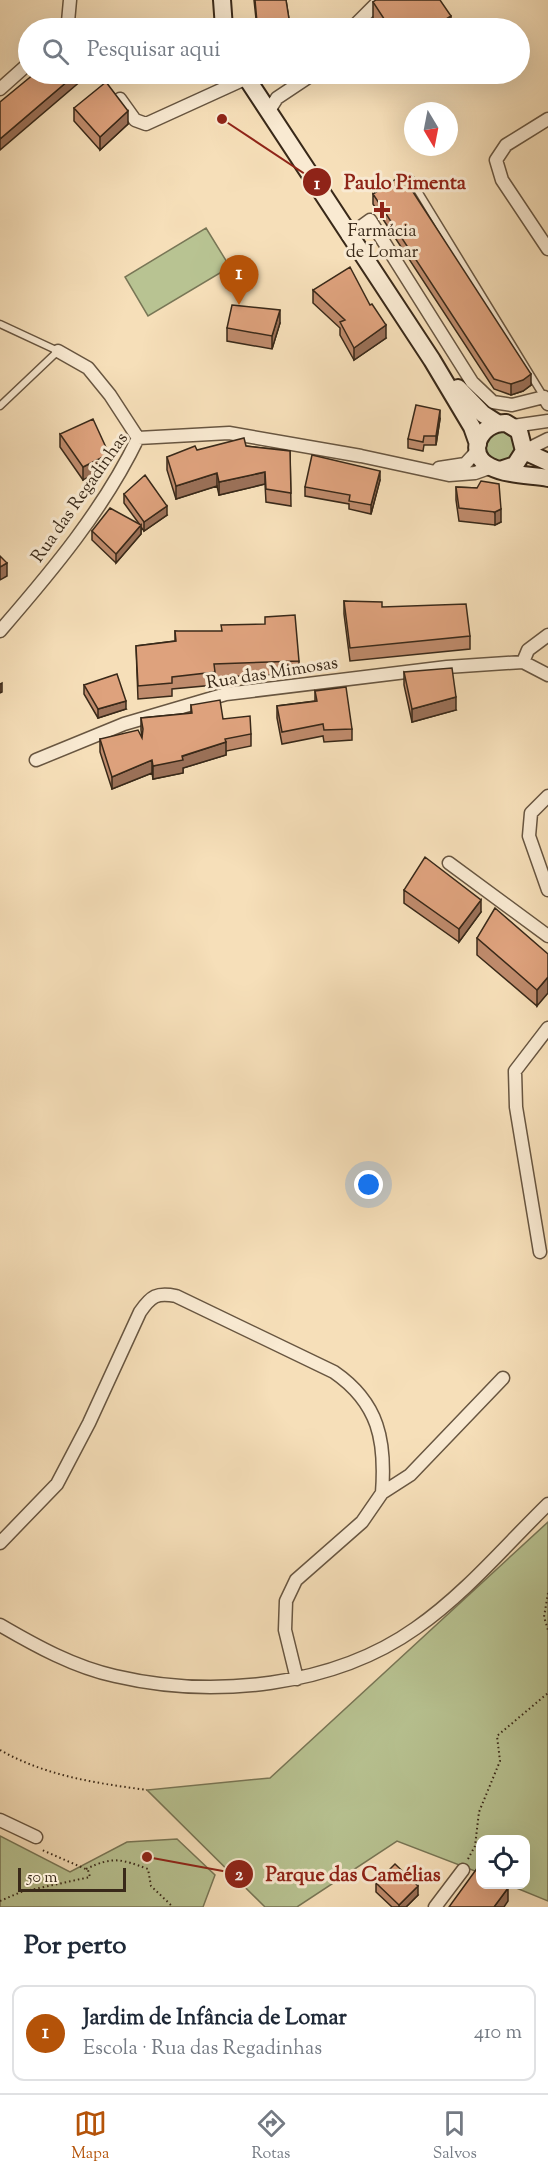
<!DOCTYPE html>
<html lang="pt">
<meta charset="utf-8">
<style>
body{margin:0;font-family:"Sorts Mill Goudy",serif;background:#f2f2f3;color:#1f2937}
.controls{position:absolute;right:18px;bottom:18px;display:grid;overflow:hidden;border-radius:12px;box-shadow:0 6px 24px #0002}
.controls button{width:54px;height:54px;display:grid;place-items:center;padding:0;border:0;border-bottom:2px solid #e0e1e3;background:#fff;color:#1f2937;font:30px sans-serif}
.compass{position:absolute;left:404px;top:102px;width:54px;height:54px;border-radius:50%;background:#fff;box-shadow:0 6px 24px #0002;rotate:170deg}
.scale{position:absolute;left:18px;bottom:15px;width:108px;box-sizing:border-box;padding-left:6px;border:3px solid #392919;border-top:0;font-size:16px;line-height:21px;white-space:nowrap;color:#392919;-webkit-text-stroke:4px #f9ead2;paint-order:stroke}
.you{position:absolute;left:369px;top:1185px;width:21px;height:21px;margin:-15px;border:4px solid #fff;border-radius:50%;background:#1a73e8;box-shadow:0 0 0 9px #1a73e833}
.badge{display:grid;place-items:center;width:39px;height:39px;border-radius:50%;background:#b45309;color:#fff;font-size:20px;font-weight:700}
.pin{position:absolute;translate:-50% -50px;filter:drop-shadow(0 2px 3px #0008)}
.pin::after{content:'';position:absolute;top:32px;width:21px;height:18px;background:inherit;clip-path:polygon(0 0,100% 0,50% 100%)}
.list{margin:0;padding:0;list-style:none}
h2{display:flex;justify-content:space-between;align-items:center;height:78px;margin:0;padding:0 24px;font-size:26px}
h2 small{font-size:20px;font-weight:400;color:#747a83}
.list li{display:grid;grid-template-columns:39px 1fr auto;gap:18px;align-items:center;box-sizing:border-box;height:96px;margin:0 12px 12px;padding:0 12px;border:2px solid #e0e1e3;border-radius:12px}
.list b{display:block;font-size:22px;white-space:nowrap}
.list p{margin:0;font-size:20px;white-space:nowrap;color:#747a83}
.list em{font-size:20px;font-style:normal;color:#747a83}
.icon{flex:none;width:33px;height:33px;fill:none;stroke:currentColor;stroke-width:2;stroke-linecap:round;stroke-linejoin:round}
.map{position:relative;flex:none;width:548px;height:1907px;overflow:hidden}
.search{position:absolute;background:#fff;box-shadow:0 6px 24px #0002;left:18px;right:18px;top:18px;height:66px;display:flex;align-items:center;gap:15px;box-sizing:border-box;padding:0 21px;border-radius:33px;color:#747a83;font-size:22px}
.sheet{height:186px;background:#fff}
nav{display:flex;justify-content:space-around;align-items:center;box-sizing:border-box;height:84px;border-top:2px solid #e0e1e3;background:#fff;font-size:16px;color:#747a83}
nav a{display:grid;justify-items:center;gap:3px}
nav .on{color:#b45309}
.map>svg:first-child{display:block}
.green{fill:#b8c392;stroke:#787656;stroke-width:1.5}
.lines{fill:none;stroke-linecap:round;stroke-linejoin:round}
.lane-casing{stroke:#685641;stroke-width:9}
.street-casing{stroke:#685641;stroke-width:15}
.secondary-casing{stroke:#392919;stroke-width:20}
.path{stroke:#392919;stroke-width:2;stroke-dasharray:1.5 3;stroke-linecap:butt}
.lane{stroke:#f9ead2;stroke-width:6}
.street{stroke:#f9ead2;stroke-width:12}
.secondary{stroke:#f9ead2;stroke-width:16}
.wall{fill:#bf8b6c;stroke:#392919;stroke-width:1.5}
.shaded-wall{fill:#9b7158;stroke:#392919;stroke-width:1.5}
.building{fill:#dea27d;stroke:#392919;stroke-width:1.5}
.poi-dot{fill:#8f2418;stroke:#f9ead2;stroke-width:2}
.labels{text-anchor:middle;stroke-width:6;stroke-linejoin:round;paint-order:stroke}
.poi-label{font-size:18px;fill:#392919;stroke:#f9ead2}
.street-label{font-size:18px;fill:#392919;stroke:#f9ead2}
.leader{fill:none;stroke:#8f2418;stroke-width:2}
.callout-dot{fill:#8f2418;stroke:#f9ead2;stroke-width:2}
.mark-label{font-size:18px;text-anchor:middle;font-weight:bold;fill:#fff}
.callout-label{font-size:20px;text-anchor:middle;font-weight:bold;fill:#8f2418;stroke:#f9ead2;stroke-width:6;stroke-linejoin:round;paint-order:stroke}
</style>
<div class="map">
<svg width="548" height="1907" viewBox="0 0 548 1907">
<rect width="100%" height="100%" fill="#f6dfb9"/>
<filter id="stains"><feTurbulence type="fractalNoise" baseFrequency=".00333" numOctaves="4"/><feColorMatrix values="0 0 0 0 .2 0 0 0 0 .09 0 0 0 0 .02 0 0 0 .5 -.17"/></filter>
<radialGradient id="worn" r=".72"><stop offset=".6" stop-color="#630" stop-opacity="0"/><stop offset="1" stop-color="#630" stop-opacity=".3"/></radialGradient>
<path class="green" d="M206,228L230,267L148,316L125,277Z
M486 447a15 15 0 1 1 30 0a15 15 0 1 1-30 0Z
M548,1522V1901L509,1885L526,1884V1840H480V1873L397,1841L297,1907H265L147,1790L270,1778Z
M0,1836L70,1872L127,1842L177,1839L215,1875L203,1907H0Z"/>
<g class="lines">
<defs>
<path id="lane" d="M410,178L544,397
M0,324L58,351L0,406"/>
<path id="street" d="M65,28L68,22L70,0
M352,28L380,0
M0,89L28,64
M120,99L135,120L146,124L247,78
M268,112L277,98L313,74
M548,119L506,145L496,160L502,180L548,249
M348,236L370,220L472,382L493,402L512,405L544,397L548,404
M58,351L88,368L110,395L138,438
M513,426L548,421
M138,438L229,433L361,456L449,475L475,473L492,467
M524,451L548,439
M439,468L465,464L478,450
M0,631C52,571 104,509 138,438
M523,662L528,650L548,635
M36,760L124,724L226,694L447,667L523,662L548,675
M548,796L531,813L529,836L548,890
M449,863L548,936
M540,1252L516,1107L515,1071L548,1028
M0,1543L57,1484L89,1423L140,1312C151,1296 157,1292 176,1296L334,1372C379,1403 386,1441 382,1493
M0,1625C36,1646 74,1667 115,1676C213,1699 333,1687 416,1628C465,1594 505,1546 548,1504
M297,1679L285,1630L286,1601L296,1580L362,1522L382,1493L410,1475L503,1378
M0,1820L36,1837
M435,1907L463,1870"/>
<path id="secondary" d="M222,0L224,28
M244,74L432,360L472,427L478,444
M458,388L483,414L497,423
M524,451L548,462
M500,470L515,465L524,451L519,431L506,423C479,422 465,455 491,467C507,475 530,475 548,478"/>
</defs>
<use href="#lane" class="lane-casing"/>
<use href="#street" class="street-casing"/>
<use href="#secondary" class="secondary-casing"/>
<path class="path" d="M548,1593L544,1617L548,1630
M0,1750C46,1776 95,1783 147,1790
M468,1859L475,1846L479,1812L500,1761L497,1736L548,1693
M86,1869C113,1856 121,1859 148,1869L151,1886L173,1907
M0,1901L21,1892L90,1877L88,1870L42,1850"/>
<use href="#lane" class="lane"/>
<use href="#street" class="street"/>
<use href="#secondary" class="secondary"/>
</g>
<path class="wall" d="M254,0H286L289,19V28H257Z
M373,2L451,28H380L373,18Z
M74,108L128,124L100,150L74,121Z
M373,194L531,385L523,391L511,395L494,389L373,204Z
M313,290L386,338L354,360L340,335V328L313,303Z
M280,323L272,349L227,341V328Z
M440,419L436,445H424L423,451L408,448V439Z
M60,434L109,467L83,480L60,447Z
M246,446L290,451L291,506L266,502L265,484L219,495L217,486L176,499L167,470V457L197,450Z
M380,480L371,514L349,509V504L305,496V487Z
M456,487L477,488L501,522L495,525L459,521L456,500Z
M124,494L167,515L144,531L141,527V534L116,563L92,540V531L140,525L124,503Z
M344,601L382,607L470,636V649L350,661L344,614Z
M175,631L299,661V674L215,677V685L172,689V696L138,699L136,646L175,641Z
M404,672L456,710L412,722L404,685Z
M84,685L126,709L98,718L84,694Z
M315,691L352,729V740L324,742L323,736L282,744L277,718V706L315,701Z
M191,705L223,719L251,734V746L226,751V755L183,768V773L153,779L152,773L112,789L100,752V739L142,738L141,730V718L191,713Z
M404,890L481,912L459,942L404,903Z
M477,938L548,954L537,1006L477,955Z
M376,1883L418,1895L406,1907H392L376,1892Z"/>
<path class="shaded-wall" d="M451,16V28H432Z
M76,74H89L0,150V139Z
M128,111V124L100,150V137Z
M280,310V323L272,349V336Z
M386,325V338L354,360V348Z
M531,374V385L523,391L511,395V384Z
M440,410V419L436,445V436Z
M109,454V467L83,480V467Z
M380,471V480L371,514V505Z
M265,472V484L219,495V482Z
M217,473V486L176,499V486Z
M167,506V515L144,531V522Z
M501,509V522L495,525V512Z
M141,525V534L116,563V554Z
M7,563V576L0,580V567Z
M2,683V692L0,693V684Z
M456,697V710L412,722V709Z
M126,701V709L98,718V709Z
M226,742V755L183,768V773L153,779V766Z
M152,760V773L112,789V777Z
M481,900V912L459,942V929Z
M548,977V993L537,1006V990Z
M418,1886V1895L406,1907H399V1905Z
M508,1888V1901L504,1907H494Z"/>
<path class="building" d="M255,0H286L289,19L257,22Z
M376,0H440L451,16L432,28H390L373,2Z
M34,74H76L0,139V102Z
M106,82L128,111L100,137L74,108Z
M402,175L531,374L523,380L511,384L494,379L373,194Z
M350,267L370,305L372,304L386,325L354,348L340,322L345,320L313,290Z
M232,305L280,310L272,336L227,328Z
M416,405L440,410L436,436H424L423,442L408,439Z
M93,419L109,454L83,467L60,434Z
M244,438L246,446L290,451L291,493L266,489L265,472L219,482L217,473L176,486L167,457L195,446L197,450Z
M312,455L380,471L371,505L349,501L350,495L305,487Z
M145,475L167,506L144,522L124,494Z
M481,481L499,484L501,509L495,512L459,508L456,487L477,488Z
M110,508L141,525L116,554L92,531Z
M0,556L7,563L0,567Z
M344,601L382,602V607L466,604L470,636L350,648Z
M295,615L299,661L214,664L215,672L172,677V683L138,686L136,646L176,641L175,631H222L221,625L265,624V617Z
M452,668L456,697L412,709L404,672Z
M117,674L126,701L98,709L84,685Z
M346,687L352,729L324,730L323,724L282,732L277,706L317,701L315,691Z
M220,700L223,719L250,716L251,734L225,739L226,742L182,756L183,760L153,766L152,760L112,777L100,739L138,730L142,738L143,729L141,718L192,713L191,705Z
M425,857L481,900L459,929L404,890Z
M495,908L548,954V977L537,990L477,938Z
M395,1864L418,1886L399,1905L376,1883Z
M478,1867L480,1869V1884H504L508,1888L494,1907H449Z"/>
<path class="poi-dot" d="M379 201h6v6h6v6h-6v6h-6v-6h-6v-6h6z"/>
<g class="labels">
<g class="poi-label">
<text x="382" y="236">Farmácia<tspan x="382" dy="21">de Lomar</tspan></text>
</g>
<g class="street-label">
<text transform="translate(79 497) rotate(-55)" y="6">Rua das Regadinhas</text>
<text transform="translate(272 672) rotate(-9)" y="6">Rua das Mimosas</text>
</g>
</g>
<path class="leader" d="M222 119L317 182M147 1857L239 1874"/>
<g class="callout-dot">
<circle cx="222" cy="119" r="6"/>
<circle cx="147" cy="1857" r="6"/>
<circle cx="317" cy="182" r="15"/>
<circle cx="239" cy="1874" r="15"/>
</g>
<g class="mark-label">
<text x="317" y="189">1</text>
<text x="239" y="1880">2</text>
</g>
<g class="callout-label">
<text x="405" y="189">Paulo Pimenta</text>
<text x="353" y="1881">Parque das Camélias</text>
</g>
<rect width="100%" height="100%" filter="url(#stains)"/>
<rect width="100%" height="100%" fill="url(#worn)"/>
</svg>
<div class="controls">
<button><svg class="icon" aria-label="locate" viewBox="0 0 24 24"><circle cx="12" cy="12" r="6"/><path d="M12 2v4M12 18v4M2 12h4M18 12h4"/></svg></button>
</div>
<svg class="compass" viewBox="-18 -18 36 36"><path d="M0-13l5 13h-10z" fill="#e53935"/><path d="M0 13l5-13h-10z" fill="#747a83"/></svg>
<div class="scale">50 m</div>
<div class="you"></div>
<div class="pin badge" style="left:239px;top:305px">1</div>
<div class="search"><svg class="icon" aria-label="search" viewBox="0 0 24 24"><circle cx="10" cy="10" r="6"/><path d="M15 15l6 6"/></svg>Pesquisar aqui</div>
</div>
<section class="sheet">
<h2>Por perto<small></small></h2>
<ul class="list">
<li><span class="badge">1</span><div><b>Jardim de Infância de Lomar</b><p>Escola · Rua das Regadinhas</p></div><em>410 m</em></li>
</ul>
</section>
<nav>
<a class="on"><svg class="icon" aria-label="map" viewBox="0 0 24 24"><path d="M3 6l6-2 6 2 6-2v14l-6 2-6-2-6 2zM9 4v14M15 6v14"/></svg>Mapa</a>
<a><svg class="icon" aria-label="directions" viewBox="0 0 24 24"><path d="M12 3l9 9-9 9-9-9zM9 14v-3h6M13 9l2 2-2 2"/></svg>Rotas</a>
<a><svg class="icon" aria-label="saved" viewBox="0 0 24 24"><path d="M7 4h10v16l-5-4-5 4z"/></svg>Salvos</a>
</nav>
